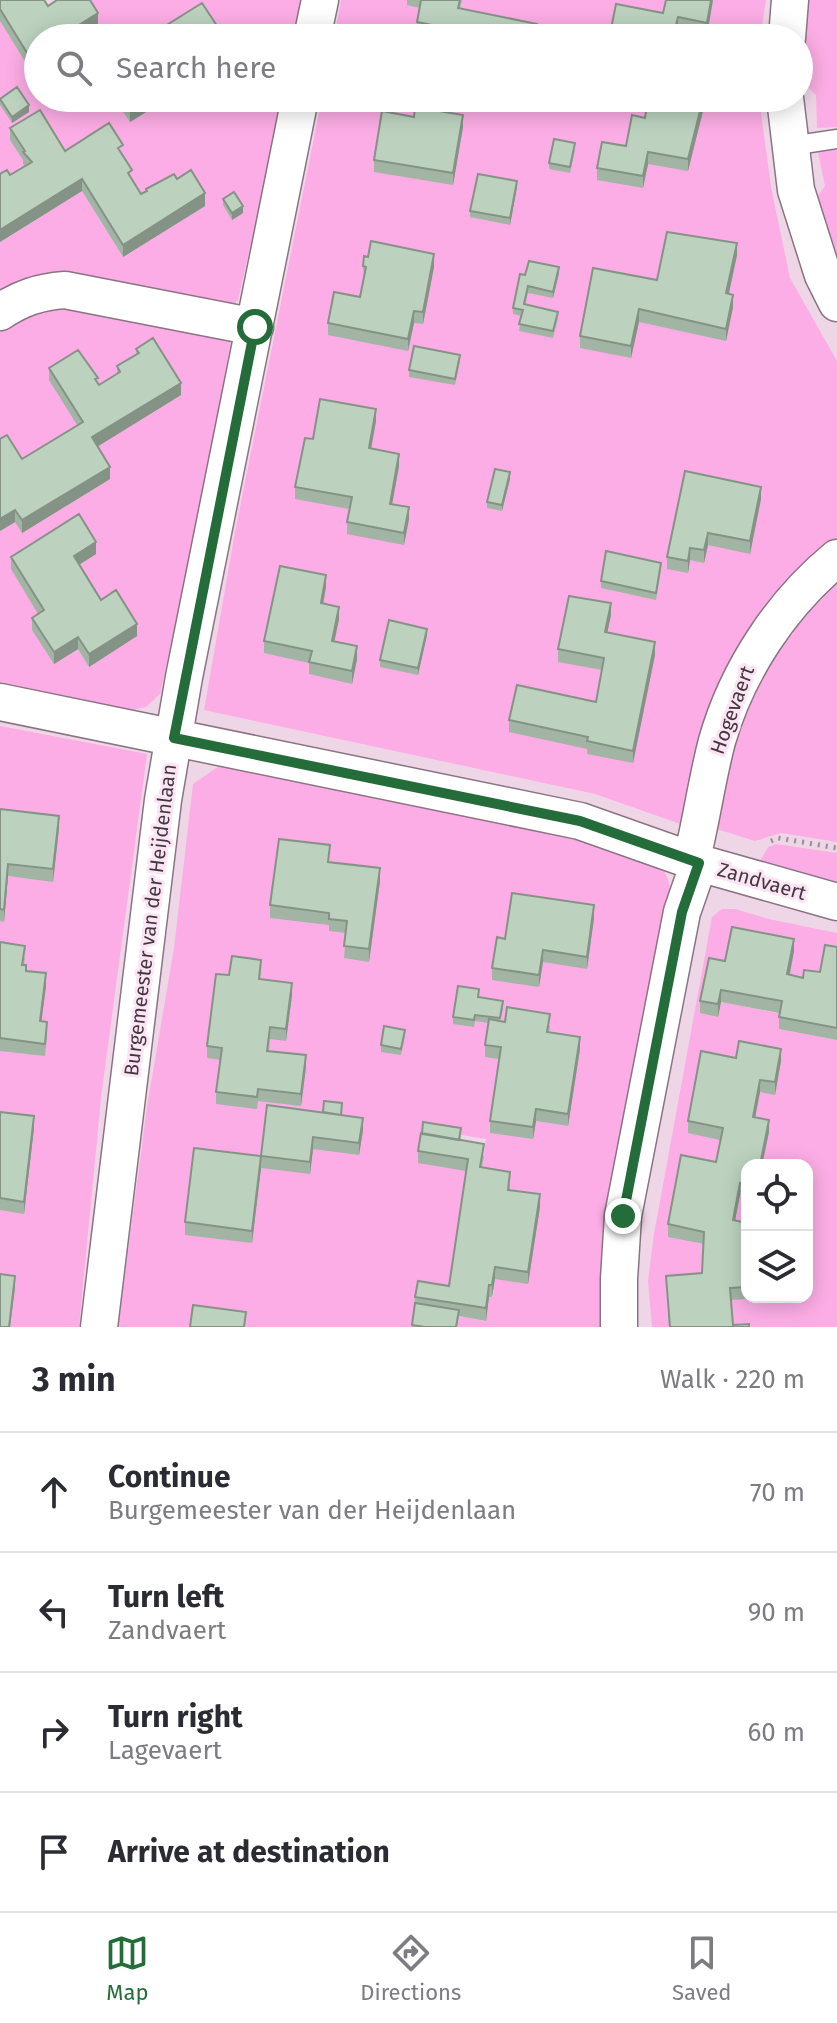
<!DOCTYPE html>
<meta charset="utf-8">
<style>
body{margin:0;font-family:"Fira Sans",sans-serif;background:#f7f7f7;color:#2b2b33}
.controls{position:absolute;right:24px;bottom:24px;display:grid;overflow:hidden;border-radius:16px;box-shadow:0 4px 20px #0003}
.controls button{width:72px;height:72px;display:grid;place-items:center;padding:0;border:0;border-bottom:2px solid #e1e1e2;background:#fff;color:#2b2b33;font:40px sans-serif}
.stop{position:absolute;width:24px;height:24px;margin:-18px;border:6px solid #246c39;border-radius:50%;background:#fff}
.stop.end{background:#246c39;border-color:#fff;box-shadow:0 2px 8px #0008}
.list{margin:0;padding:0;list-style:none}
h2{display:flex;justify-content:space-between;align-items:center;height:104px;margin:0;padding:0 32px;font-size:34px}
h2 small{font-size:26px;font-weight:400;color:#7c7c81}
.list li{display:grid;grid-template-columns:52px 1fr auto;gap:24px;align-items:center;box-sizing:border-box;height:120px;padding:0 32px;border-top:2px solid #e1e1e2}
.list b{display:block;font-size:30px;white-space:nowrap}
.list p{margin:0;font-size:26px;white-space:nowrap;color:#7c7c81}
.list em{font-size:26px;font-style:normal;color:#7c7c81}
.icon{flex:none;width:44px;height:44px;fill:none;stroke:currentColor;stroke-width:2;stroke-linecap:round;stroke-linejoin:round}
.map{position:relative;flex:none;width:837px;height:1327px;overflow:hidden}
.search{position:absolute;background:#fff;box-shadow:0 4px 20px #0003;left:24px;right:24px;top:24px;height:88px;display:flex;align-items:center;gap:20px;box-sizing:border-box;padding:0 28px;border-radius:44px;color:#7c7c81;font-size:30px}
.sheet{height:584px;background:#fff}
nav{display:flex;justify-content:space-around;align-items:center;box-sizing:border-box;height:112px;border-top:2px solid #e1e1e2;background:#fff;font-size:22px;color:#7c7c81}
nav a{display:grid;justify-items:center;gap:4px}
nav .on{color:#246c39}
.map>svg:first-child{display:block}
.green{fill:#fcade5;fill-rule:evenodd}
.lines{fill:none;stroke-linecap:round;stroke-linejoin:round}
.lane-casing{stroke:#8a7483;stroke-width:21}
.street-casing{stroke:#8a7483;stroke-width:39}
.path{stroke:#9e8c98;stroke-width:5;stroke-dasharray:2 6;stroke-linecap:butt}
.lane{stroke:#fff;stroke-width:18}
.street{stroke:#fff;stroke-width:36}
.wall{fill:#a2b5a4}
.shaded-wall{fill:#849386}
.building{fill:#bcd2bf;stroke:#849386;stroke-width:2}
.route{stroke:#246c39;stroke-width:10}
.labels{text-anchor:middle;stroke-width:6;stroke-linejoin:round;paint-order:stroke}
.street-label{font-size:20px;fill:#42383f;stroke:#fce4f4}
</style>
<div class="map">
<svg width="837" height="1327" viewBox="0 0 837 1327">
<rect width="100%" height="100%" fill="#efd6e7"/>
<path class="green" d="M83,0H305L297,38H78L98,25Z
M341,0H766L760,38H334Z
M804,0H837V127L817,128L816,95L799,79Z
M0,21L29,67L38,62V98H284L238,300L233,306L0,300V242L82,191L123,257L146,201L65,163H25L26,169L0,187Z
M322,98H759L771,187L790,278L837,361V539L791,577L757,627L689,827L595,794L204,710L235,532Z
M837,145V268L814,201L825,186L817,148Z
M47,305L231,341L200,513L160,694L146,707L123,712L0,686V531L92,450L180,394L83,434L22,471L0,451V330L32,310ZM79,527L74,568L101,612L89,666L78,649L44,623Z
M837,568V842L781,833L755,841L710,827L744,699Z
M0,726L147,754L101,1098L79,1327H0V921H4L8,876L53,881L0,821Z
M219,766H231L547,828L659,865C666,873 669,879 670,889L642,1021L602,1327H457L459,1316L485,1321L489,1297H493L495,1279L480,1179L486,1139L455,1134L468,1171L449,1298L412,1327H118L147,1107L174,948L193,784ZM501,1060L568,1126L536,1121L532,1139Z
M776,844L837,853V888L756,868L768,847Z
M722,909H735L769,919L837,933V960L820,985L725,973L701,1013L718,1016L721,1002L782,1014L779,1029L837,1040V1327H732L730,1300L747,1273V1297H807V1165H762L753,1129L760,1092L775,1094L781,1061L723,1140L716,1174L668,1236L704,1244L702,1285L666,1288L669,1327H652L648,1281L654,1234L712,917Z
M740,1195L747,1197V1235L733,1232Z"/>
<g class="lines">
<defs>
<path id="lane" d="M791,146L837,139"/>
<path id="street" d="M312,38L320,0
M787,38L790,0
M785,98L796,190L823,275L837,303
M0,312C21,298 39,292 65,290L255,327
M0,702L580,821L699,863L837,902
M695,845C703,810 708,775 717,741C737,671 781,604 837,558
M99,1327L163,800L184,677L300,98
M619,1327V1279L623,1216L682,912L699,863"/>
</defs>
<use href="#lane" class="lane-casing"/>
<use href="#street" class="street-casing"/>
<path class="path" d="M771,841L778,838L837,848"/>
<use href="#lane" class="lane"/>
<use href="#street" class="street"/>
</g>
<path class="wall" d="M0,0L48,6L98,25L78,38H38V62L29,68L0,21Z
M407,0H462L460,8L537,36L536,38H436L417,34V22L420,8L407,5Z
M713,0L707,35L678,29L676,38H611V29L663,13Z
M114,98H169L130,122Z
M0,99L29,112L12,123L0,105Z
M703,111L688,171L648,164L643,188L597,180V168L626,146L645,118Z
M414,117L463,127L453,185L374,172V160Z
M10,128L65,151L123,155L132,181L141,194L146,192V189L177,179L205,206L123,257L82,191L0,242V174L10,175L25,166L23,164V160L10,140Z
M575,150L570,173L549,169V163Z
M517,187L510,225L470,217V211Z
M223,199L243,213L232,220L223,205Z
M737,255L729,294L733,307L726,341L639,322L631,358L580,348V336L657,280Z
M363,266L434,267L423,324L414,323L408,351L328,335V323L360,297L364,278Z
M559,273L553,298L528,293L525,305L558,318L553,338L519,331L521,316L513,314V308L525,275Z
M136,349L181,395L98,446L110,479L22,533L15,522L0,531V439L22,459L77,425L49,380V368L98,383L99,385L117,374V366L136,354Z
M460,361L455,385L409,377V370Z
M376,421L371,449L399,466L392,504L409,519L404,545L347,534V522L349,509L295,499V487Z
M510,479L502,511L487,508V502Z
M761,499L750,554L708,545L704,563L690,560L688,573L667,569V557Z
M96,554L79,565L101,600L137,636L89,667L78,649L54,664L32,630V618L38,614L11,569V557Z
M661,569L656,600L601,588V581Z
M326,587L323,604L339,619L334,642L357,659L352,684L309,674V663L264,653V641Z
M611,615L607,632L655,655L633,763L587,754V749L509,732V720L596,702L602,670L558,662V649Z
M427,635L418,675L380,667V660Z
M0,809L59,828L53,882L8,876L4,922L0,921Z
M329,862L380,881L369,962L344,958L346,933L329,931V925L270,918V905Z
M594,918L587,969L543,962L539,987L492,980V968L505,939Z
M0,942L25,958L24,965L26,971L46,986L41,1021L47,1034L45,1056L0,1051Z
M837,947V1040L779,1029V1013L721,1002L718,1017L700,1013V1001L725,961L794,951L790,975L803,978L820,972Z
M261,972L260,979L292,995L286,1041L270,1039L269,1051L306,1067L301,1106L258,1101L257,1109L216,1104V1092L220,1060L207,1058V1046L229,975Z
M479,997L503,1008L500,1021L550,1026L549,1032L580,1049L568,1126L536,1121L533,1139L490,1133V1121L499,1059L485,1057V1045L488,1023L475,1021L474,1027L453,1024V1017Z
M405,1036L401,1055L381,1052V1045Z
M736,1058L781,1061L775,1095L760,1092L755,1117L769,1132L762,1165H747V1197L740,1195L735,1220L747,1273L746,1299L731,1300L733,1325L749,1327H669L666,1276L702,1273L704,1244L668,1237V1224L716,1162L720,1140L688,1133V1121Z
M342,1109L341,1115L363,1130L359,1155L313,1149L310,1174L261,1168L252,1243L185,1235V1222L261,1156L323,1112Z
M0,1112L34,1128L24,1214L0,1210Z
M461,1135L460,1140L484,1156L482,1167L510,1184V1190L540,1207L528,1284L495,1279L492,1297H489L486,1321L459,1316L457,1327H412L415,1297L449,1286L466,1171L418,1163V1151Z"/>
<path class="shaded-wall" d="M711,0H713L707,35V23Z
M98,13V25L78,38H58Z
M678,17V29L676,38H673Z
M38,50V62L29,68V56Z
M149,98H169L130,122V110Z
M703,99V111L688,171V159Z
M29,105V112L12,123V117Z
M463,115V127L453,185V173Z
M648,152V164L643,188V176Z
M82,179V191L0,242V230Z
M517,181V187L510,225V218Z
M205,193V206L123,257V245Z
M243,206V213L232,220V213Z
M737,243V255L726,306V293Z
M434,254V267L423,324V312Z
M559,267V273L553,298V292Z
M733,295V307L726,341V329Z
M639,309V322L631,358V346Z
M414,311V323L408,351V339Z
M181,383V395L92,450V437Z
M376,409V421L369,460V448Z
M399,454V466L390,516V504Z
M110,467V479L22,533V520Z
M510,472V479L502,511V505Z
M761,487V499L750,554V541Z
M409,507V519L404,545V533Z
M15,510V522L0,531V519Z
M708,533V545L704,563V550Z
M96,542V554L74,568V556Z
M690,548V560L688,573V561Z
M326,575V587L321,615V603Z
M611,603V615L605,644V632Z
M339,607V619L332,653V641Z
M137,624V636L89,667V654Z
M427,629V635L418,675V668Z
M78,637V649L54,664V652Z
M655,642V655L633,763V751Z
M357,646V659L352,684V671Z
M59,816V828L53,882V869Z
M8,864V876L4,922V910Z
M380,868V881L369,962V949Z
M594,905V918L587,969V957Z
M794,939V951L787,987V974Z
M543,950V962L539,987V975Z
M46,973V986L40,1033V1021Z
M292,983V995L286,1041V1029Z
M721,990V1002L718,1017V1004Z
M580,1037V1049L568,1126V1114Z
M781,1049V1061L775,1095V1082Z
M306,1055V1067L301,1106V1094Z
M760,1080V1092L753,1129V1117Z
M536,1109V1121L533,1139V1127Z
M34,1116V1128L24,1214V1202Z
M363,1118V1130L359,1155V1143Z
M769,1120V1132L762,1165H760Z
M313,1137V1149L310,1174V1162Z
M261,1156V1168L252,1243V1231Z
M740,1183V1195L733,1232V1220Z
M540,1194V1207L528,1284V1272Z
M495,1267V1279L492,1297V1285Z
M15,1276V1288L10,1327H9Z
M489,1285V1297L486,1321V1308Z"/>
<path class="building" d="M0,0H44L48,6L57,0H90L98,13L58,38H38V50L29,56L0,9Z
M421,0H460L458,8L537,24L534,38H496L417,22Z
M666,0H711L707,23L678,17L673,38H657L611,29L616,4L663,13Z
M202,3L225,38H146Z
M116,26L124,38H97Z
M17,87L29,105L12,117L0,99Z
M122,98H149L130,110Z
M648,98L703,99L688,159L648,152L643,176L597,168L602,142L626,146L632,115L645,118Z
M415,107L463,115L453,173L374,160L382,111L414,117Z
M40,110L65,151L109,123L123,145L118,148L132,170L128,173L141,194L147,191L146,189L174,174L177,179L191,170L205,193L123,245L82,179L0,230V174L7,170L10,175L32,162L23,152L25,151L10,128Z
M554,139L575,143L570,167L549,163Z
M478,174L517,181L510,218L470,211Z
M234,192L243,206L232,213L223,199Z
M667,232L737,243L726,293L733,295L726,329L639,309L631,346L580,336L593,268L657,280Z
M371,241L434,254L423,312L414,311L408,339L328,323L334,292L360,297L366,267L363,266L364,256L368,257Z
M529,261L559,267L553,292L528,286L524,304L558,312L553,331L519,324L523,310L513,308L520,274L525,275Z
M153,338L181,383L92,437L110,467L22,520L15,510L0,519V439L7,435L22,459L83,422L49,368L78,350L98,378L95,379L99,385L120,372L117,366L139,353L136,349Z
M414,346L460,355L455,379L409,370Z
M320,399L376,409L369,448L399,454L390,504L409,507L404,533L347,522L352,497L295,487L305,438L313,439Z
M495,469L510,472L502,505L487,502Z
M685,471L761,487L750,541L708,533L704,550L690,548L688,561L667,557Z
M79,514L96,542L74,556L101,600L116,590L137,624L89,654L78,637L54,652L32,618L44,610L11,557Z
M606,551L661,563L656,593L601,581Z
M280,566L326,575L321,603L339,607L332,641L357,646L352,671L309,662L312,651L264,641Z
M569,596L611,603L605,632L655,642L633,751L587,741L588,737L509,720L517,685L596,702L604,658L558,649Z
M389,620L427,629L418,668L380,660Z
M0,809L59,816L53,869L8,864L4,910L0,909Z
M279,839L330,845L328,862L380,868L369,949L344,946L347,921L329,919V913L270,905Z
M512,893L594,905L587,957L543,950L539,975L492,968L497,937L505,939Z
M732,927L794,939L787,974L803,978L804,970L820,972L825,945L837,947V1028L779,1017L782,1001L721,990L718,1004L700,1001L709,958L725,961Z
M0,942L25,946L22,965H26V971L46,973L40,1021L47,1022L45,1044L0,1038Z
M232,956L261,960L259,979L292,983L286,1029L270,1027L267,1051L306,1055L301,1094L258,1089L257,1097L216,1092L222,1048L207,1046L216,974L229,975Z
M458,986L479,989L478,997L503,1001L500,1018L475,1015L474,1020L453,1017Z
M507,1007L550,1014L547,1032L580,1037L568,1114L536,1109L533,1127L490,1121L501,1047L485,1045L489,1019L505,1022Z
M384,1026L405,1030L401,1049L381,1045Z
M739,1041L781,1049L775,1082L760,1080L753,1117L769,1120L760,1165H747V1184L740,1183L733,1220L747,1223L746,1287L730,1288L733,1325L749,1324V1327H670L666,1276L702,1273L704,1232L668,1224L681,1155L716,1162L723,1128L688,1121L701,1051L736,1058Z
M324,1101L342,1103L341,1115L323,1112Z
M267,1105L363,1118L359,1143L313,1137L310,1162L261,1156Z
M0,1112L34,1116L24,1202L0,1198Z
M423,1122L461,1128L459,1140L422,1134Z
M421,1133L484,1144L480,1167L510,1172L508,1190L540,1194L528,1272L495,1267L492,1285H489L486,1308L415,1297L418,1281L449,1286L468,1159L418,1151Z
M194,1148L261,1156L252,1231L185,1222Z
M0,1274L15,1276L9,1327H0Z
M415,1303L459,1310L456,1327H425L412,1325Z
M193,1305L246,1312L244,1327H190Z"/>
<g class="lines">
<path class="route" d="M255,327L174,738L580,821L699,863L682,912L623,1216"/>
</g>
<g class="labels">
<g class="street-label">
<text transform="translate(732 710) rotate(-70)" y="7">Hogevaert</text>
<text transform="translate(762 881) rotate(16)" y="7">Zandvaert</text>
<text transform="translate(150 920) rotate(-83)" y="7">Burgemeester van der Heijdenlaan</text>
</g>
</g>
</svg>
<div class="controls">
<button><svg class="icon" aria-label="locate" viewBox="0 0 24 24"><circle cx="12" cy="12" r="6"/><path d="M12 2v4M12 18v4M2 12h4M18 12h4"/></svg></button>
<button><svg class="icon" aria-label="layers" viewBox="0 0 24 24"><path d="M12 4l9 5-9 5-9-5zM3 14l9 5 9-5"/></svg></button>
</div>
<div class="stop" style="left:255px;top:327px"></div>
<div class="stop end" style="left:623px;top:1216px"></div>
<div class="search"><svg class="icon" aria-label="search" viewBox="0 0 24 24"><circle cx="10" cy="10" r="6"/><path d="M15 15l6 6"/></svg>Search here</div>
</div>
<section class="sheet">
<h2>3 min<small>Walk · 220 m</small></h2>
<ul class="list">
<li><svg class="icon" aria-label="ahead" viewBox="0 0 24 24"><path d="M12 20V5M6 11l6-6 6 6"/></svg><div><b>Continue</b><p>Burgemeester van der Heijdenlaan</p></div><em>70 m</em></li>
<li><svg class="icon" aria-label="left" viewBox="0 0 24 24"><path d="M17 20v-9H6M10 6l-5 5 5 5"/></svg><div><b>Turn left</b><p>Zandvaert</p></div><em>90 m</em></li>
<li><svg class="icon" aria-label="right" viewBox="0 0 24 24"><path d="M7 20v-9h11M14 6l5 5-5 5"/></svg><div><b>Turn right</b><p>Lagevaert</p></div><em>60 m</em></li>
<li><svg class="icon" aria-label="arrive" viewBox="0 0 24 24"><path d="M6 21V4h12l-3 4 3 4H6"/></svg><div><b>Arrive at destination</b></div></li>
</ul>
</section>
<nav>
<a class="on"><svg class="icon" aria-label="map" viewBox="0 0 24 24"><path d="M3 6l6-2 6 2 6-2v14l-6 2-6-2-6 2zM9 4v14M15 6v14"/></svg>Map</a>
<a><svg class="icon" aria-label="directions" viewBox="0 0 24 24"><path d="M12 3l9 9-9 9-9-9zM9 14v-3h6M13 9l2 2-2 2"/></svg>Directions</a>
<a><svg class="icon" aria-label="saved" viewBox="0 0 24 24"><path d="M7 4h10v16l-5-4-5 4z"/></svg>Saved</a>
</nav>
